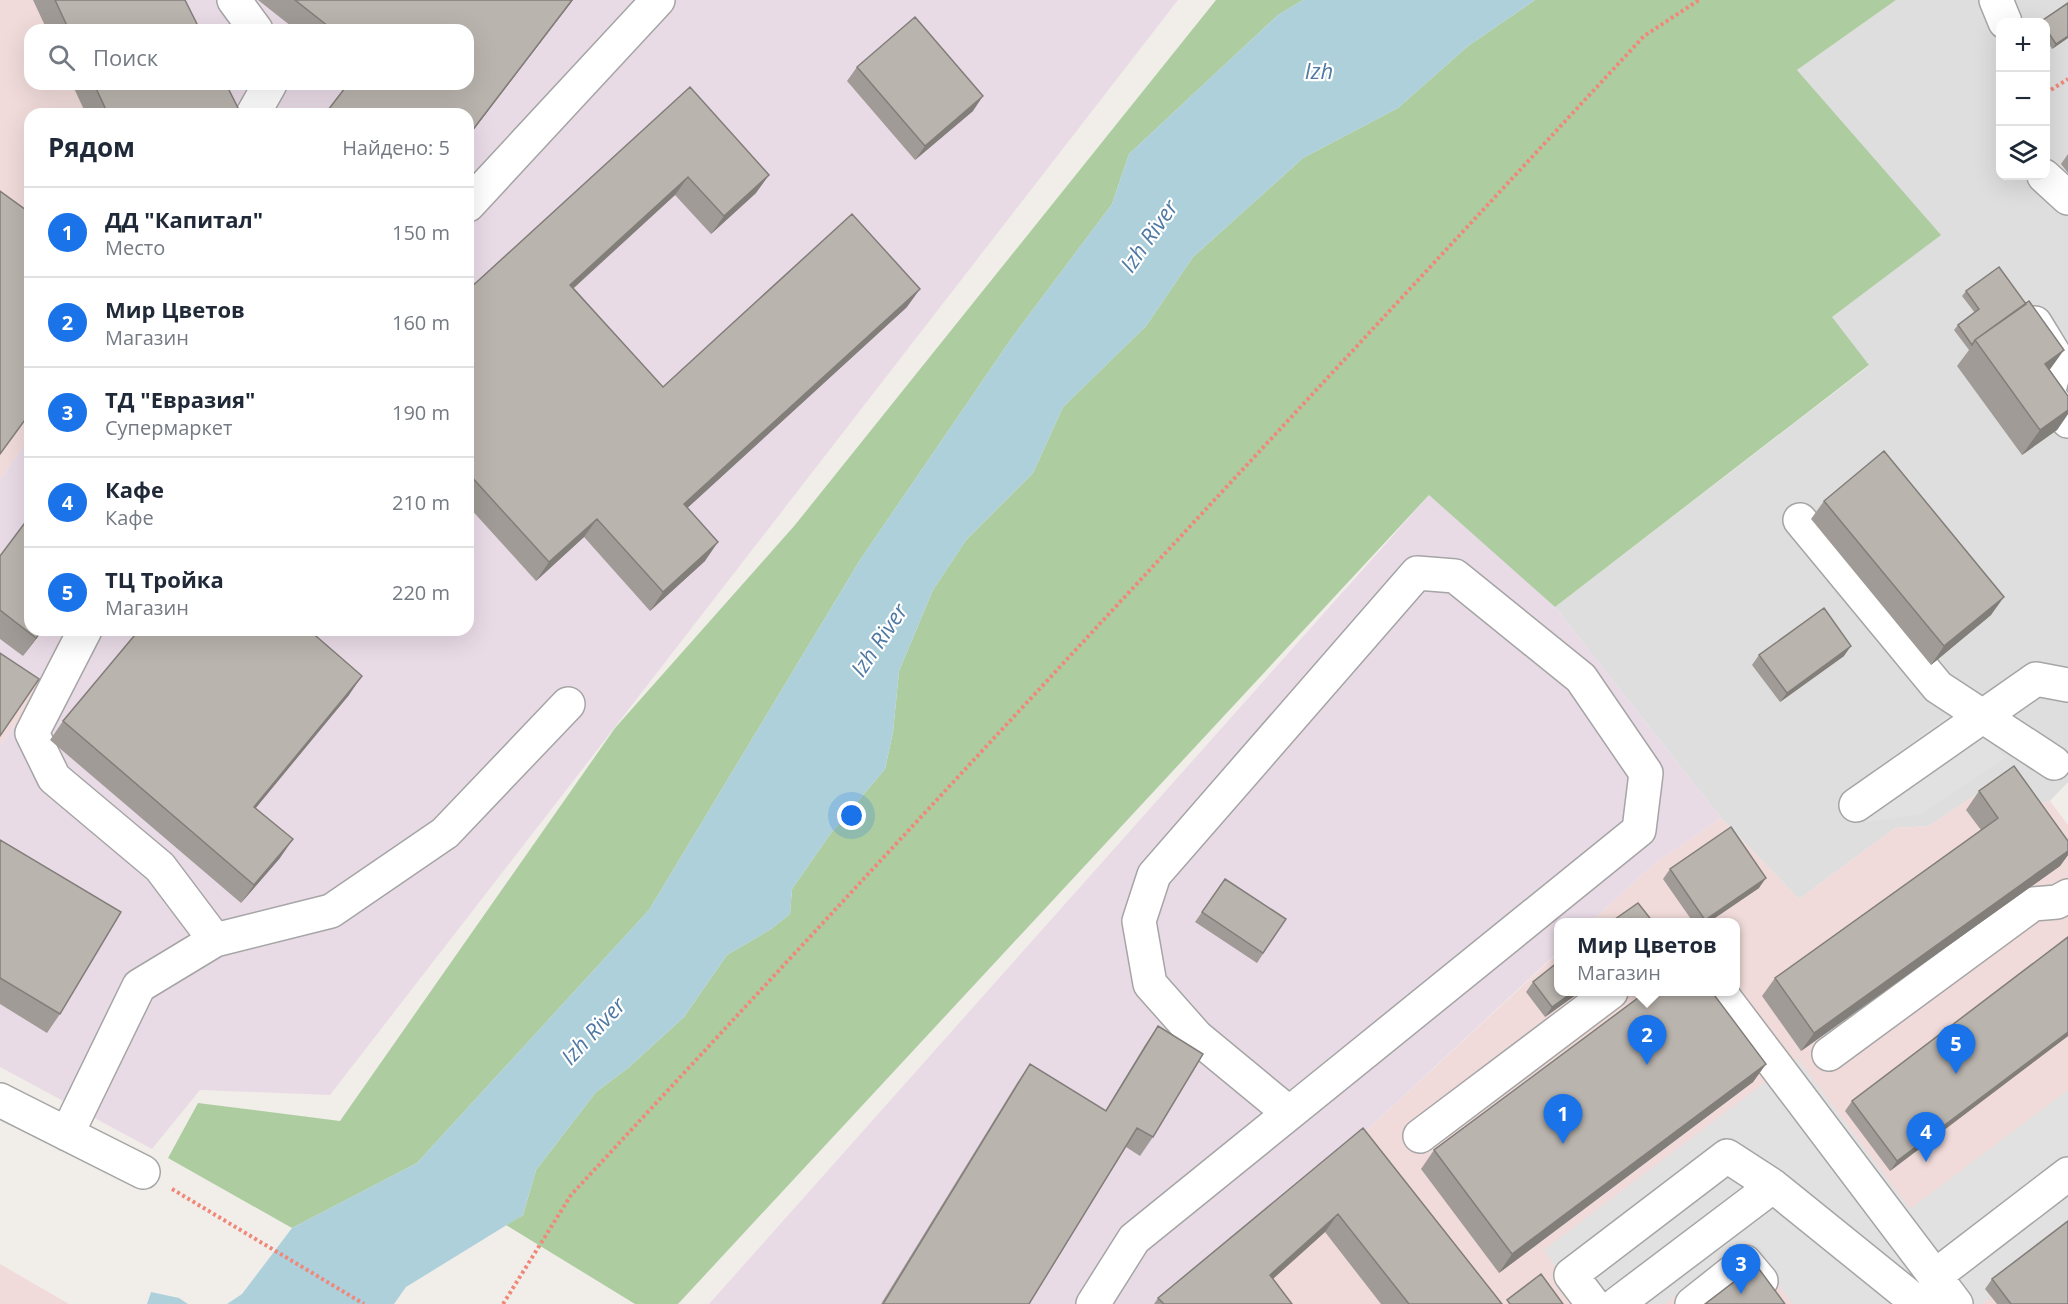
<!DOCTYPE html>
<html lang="ru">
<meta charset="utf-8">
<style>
body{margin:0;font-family:"Open Sans",sans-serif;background:#f6f6f7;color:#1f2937}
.controls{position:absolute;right:18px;top:18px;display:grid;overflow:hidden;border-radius:12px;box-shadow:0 6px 24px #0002}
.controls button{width:54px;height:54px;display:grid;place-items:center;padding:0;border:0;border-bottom:2px solid #e0e1e3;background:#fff;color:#1f2937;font:30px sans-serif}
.you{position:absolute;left:852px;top:816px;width:21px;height:21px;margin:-15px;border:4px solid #fff;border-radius:50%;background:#1a73e8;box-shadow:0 0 0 9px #1a73e833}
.badge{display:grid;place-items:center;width:39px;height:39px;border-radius:50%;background:#1a73e8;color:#fff;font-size:20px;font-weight:700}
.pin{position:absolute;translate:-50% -50px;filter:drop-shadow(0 2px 3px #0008)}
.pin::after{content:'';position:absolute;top:32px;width:21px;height:18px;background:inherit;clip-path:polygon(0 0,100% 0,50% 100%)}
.popup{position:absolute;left:1554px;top:918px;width:186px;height:78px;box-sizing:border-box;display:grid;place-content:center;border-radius:12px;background:#fff;filter:drop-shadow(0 2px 4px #0005);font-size:20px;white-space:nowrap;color:#747a83}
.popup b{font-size:22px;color:#1f2937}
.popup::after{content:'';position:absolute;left:50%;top:100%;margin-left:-12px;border:12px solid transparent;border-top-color:#fff}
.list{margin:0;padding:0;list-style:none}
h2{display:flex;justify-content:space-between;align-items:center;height:78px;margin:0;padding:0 24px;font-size:26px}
h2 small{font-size:20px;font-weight:400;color:#747a83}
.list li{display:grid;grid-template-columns:39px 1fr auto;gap:18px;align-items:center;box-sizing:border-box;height:90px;padding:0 24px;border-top:2px solid #e0e1e3}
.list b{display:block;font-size:22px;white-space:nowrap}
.list p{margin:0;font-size:20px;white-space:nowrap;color:#747a83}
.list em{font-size:20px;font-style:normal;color:#747a83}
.icon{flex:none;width:33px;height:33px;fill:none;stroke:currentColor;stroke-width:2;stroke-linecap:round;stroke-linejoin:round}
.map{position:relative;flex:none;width:2068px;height:1304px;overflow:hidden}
.search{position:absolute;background:#fff;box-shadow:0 6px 24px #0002;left:24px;top:24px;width:450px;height:66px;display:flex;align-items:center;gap:15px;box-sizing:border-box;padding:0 21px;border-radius:18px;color:#747a83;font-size:22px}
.panel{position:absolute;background:#fff;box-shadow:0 6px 24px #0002;left:24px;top:108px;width:450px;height:528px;border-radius:18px}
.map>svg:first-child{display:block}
.residential{fill:#dfdede;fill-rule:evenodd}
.commercial{fill:#f0dbda}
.industrial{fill:#e9dbe6}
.forest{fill:#adcda1}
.parking{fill:#e1e1e1}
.water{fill:#add0db}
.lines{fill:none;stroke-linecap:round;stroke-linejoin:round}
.minor-casing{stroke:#a5a5a5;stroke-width:36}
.path{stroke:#f0887a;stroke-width:4;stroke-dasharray:3 3;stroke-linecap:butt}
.minor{stroke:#fff;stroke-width:33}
.wall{fill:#a09b96}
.shaded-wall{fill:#827e7a}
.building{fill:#bab4ae;stroke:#827e7a;stroke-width:1.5}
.labels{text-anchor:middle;stroke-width:4.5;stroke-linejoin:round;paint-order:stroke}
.water-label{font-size:22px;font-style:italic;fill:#5079a3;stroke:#fff}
</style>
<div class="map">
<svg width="2068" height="1304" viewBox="0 0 2068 1304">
<rect width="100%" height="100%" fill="#f1eee9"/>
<path class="residential" d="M1896,0H2068V782L2050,801L2023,808L2001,778L1929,826L1895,828L1799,899L1721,818L1555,607L1869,366L1831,317L1940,235L1797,70ZM2000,22H2046V176H2000Z"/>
<path class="commercial" d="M0,0H181L195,30H30V84H219L233,114H30V437L0,479Z
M0,660L40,689L0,746Z
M2001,778L2023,808L2050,801L2068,825V1304H1160L1350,1146L1558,953V992H1736V922H1591L1654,864L1721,818L1799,899L1895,828L1929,826Z
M0,1264L69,1304H0Z"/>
<path class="industrial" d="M181,0H1178L330,1095L200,1090L152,1149L0,1067V746L40,689L0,660V479L30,437V630H468V114H233L219,84H468V30H195Z
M1430,494L1555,607L1721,818L1654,864L1591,922H1558V952L1350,1146L1160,1304H709Z"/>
<path class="forest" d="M1216,0H1303L1278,15L1129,154L1112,204L1011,339L860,560L649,910L417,1163L292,1228L168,1158L198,1103L340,1121L615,728L795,525Z
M1535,0H1896L1797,70L1941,235L1832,317L1869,365L1555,607L1429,495L678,1304H635L506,1225L523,1215L536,1170L596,1092L628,1068L684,1017L727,955L771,929L790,914L792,889L831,833L885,769L893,732L899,671L933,590L966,540L1033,473L1063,407L1146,326L1193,257L1303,158L1398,108L1468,46Z"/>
<path class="parking" d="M1955,710L2006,757L1919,815L1866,822L1841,795Z
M1797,1058L1910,1209L2068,1090V1240L1982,1304H1793L1746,1242L1665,1304H1582L1544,1250Z"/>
<path class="water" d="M1303,0H1535L1468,46L1398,108L1303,158L1193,257L1146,326L1063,407L1033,473L966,540L933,590L899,671L893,732L885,769L831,833L792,889L790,914L771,929L727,955L684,1017L628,1068L596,1092L536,1170L523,1215L406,1287L394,1304H227L242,1294L292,1228L417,1163L649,910L860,560L1011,339L1112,204L1129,154L1278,15Z
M151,1292L179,1298L188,1304H147Z"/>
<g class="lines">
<defs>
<path id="minor" d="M234,0L256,30
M1996,0L2005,22
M253,114L270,84
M2044,176L2068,198
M468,205L658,0
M2035,323L2057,359L2048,394L2068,421
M1800,520L1938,687L2054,763
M1856,805L2036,679L2068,685
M215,940L331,911L445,833L568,704
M1720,992L1956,1304
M1829,1054L2033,904L2057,902L2068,896
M0,1100L143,1172
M67,1134L139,986L215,940L160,867L54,778L32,733L85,630
M1420,1136L1611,992
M1935,1276L2068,1174
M1093,1304L1134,1239L1639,830L1646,773L1581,678L1455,576L1417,573L1154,875L1139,921L1150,984L1197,1037L1289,1113
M1593,1304L1571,1275L1727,1156L1773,1186L1919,1304
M1617,1304L1773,1186
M1692,1304L1745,1262L1761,1281"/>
</defs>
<use href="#minor" class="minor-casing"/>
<path class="path" d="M2046,93L2068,79
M172,1189L364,1304
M503,1304L571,1195L1644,36L1699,0"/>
<use href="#minor" class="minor"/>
</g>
<path class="wall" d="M33,0H185L200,30H47Z
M258,0H573L468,137V30H296Z
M2068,3V38L2052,49L2046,39V22H2040Z
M857,67L973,111L915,160L847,81Z
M72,84H226L241,114H86Z
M690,87L756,193L711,234L675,195L574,288L663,387L907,307L687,508L705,561L650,611L584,537L536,581L468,506V290Z
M2068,154V173L2061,164Z
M1966,291L2050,370L2068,396V414L2057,430L2022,455L1957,366L1969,350L1954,330L1958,325L1975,313L1962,296Z
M1824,501L1991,615L1931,665L1811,519Z
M0,556L43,630L23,656L0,639Z
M1759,655L1844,656L1780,702L1752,665Z
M349,695L255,808L280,858L241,903L50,740L63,721Z
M1979,791L2068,841V855L2060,866L1801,1051L1762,996L1775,978L1981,830L1966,810Z
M0,840L60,1014L47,1033L0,1004Z
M1670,869L1759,888L1709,922H1693L1663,879Z
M1225,879L1286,919L1257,963L1195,922Z
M2068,937V1036L1890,1171L1845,1111L1852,1101Z
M1533,982L1558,992H1580L1545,1017L1526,992Z
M1158,1026L1153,1137L1140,1156L1126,1147L1029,1304H881L1017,1083L1030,1064L1105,1111L1145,1045Z
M1766,1064L1753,1082L1499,1273L1421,1169L1434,1150Z
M1363,1128L1502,1304H1381L1325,1232L1273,1279L1292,1304H1154L1158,1298Z
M1992,1279L2068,1304H1997L1985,1289Z"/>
<path class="shaded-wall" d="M572,0H573L468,137V136Z
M2068,36V38L2052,49L2056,44Z
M983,96L973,111L915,160L925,146Z
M769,175L756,193L711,234L724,216Z
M688,177L675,195L557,303L570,285Z
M920,289L907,307L671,523L684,504Z
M2064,350L2046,375L2045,364Z
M2068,410V414L2057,430L2022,455L2040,430Z
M597,519L584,537L536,581L549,562Z
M718,542L705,561L650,611L663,592Z
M2004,597L1991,615L1931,665L1944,646Z
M42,630H43L23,656L36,638Z
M1851,646L1844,656L1780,702L1787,693Z
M362,676L349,695L241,826L254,807Z
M293,839L280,858L241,903L254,885Z
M2068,851V855L2060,866L1801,1051L1814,1033Z
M1766,878L1759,888L1709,922H1704L1705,920Z
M1573,992H1580L1545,1017L1552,1007Z
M2068,1032V1036L1890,1171L1897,1161Z
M1766,1064L1753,1082L1499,1273L1512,1254Z
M1338,1214L1325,1232L1257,1293L1270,1275Z"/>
<path class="building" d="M55,0H185L200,30H69Z
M295,0H572L468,136V114H325L348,84H468V30H333Z
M2068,3V36L2056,44L2046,29V22H2040Z
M915,17L983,96L925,146L857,67Z
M94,84H226L241,114H108Z
M690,87L769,175L724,216L688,177L570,285L663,387L852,214L920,289L684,504L718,542L663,592L597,519L549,562L468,473V290Z
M0,191L30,213V413L0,454Z
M1999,267L2026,304L1975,340L1972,345L1958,325L1979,309L1966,291Z
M2029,301L2064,350L2045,364L2068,396V410L2040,430L1975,340Z
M1884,451L2004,597L1944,646L1824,501Z
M30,516V630H42L36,638L0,610V556Z
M1824,608L1851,646L1787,693L1759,655Z
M139,630H309L362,676L254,807L293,839L254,885L63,721Z
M0,653L39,679L0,736Z
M2014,766L2068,841V851L1814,1033L1775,978L1998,818L1979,791Z
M1731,827L1766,878L1705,920L1670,869Z
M0,840L121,912L60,1014L0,978Z
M1225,879L1286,919L1263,953L1202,912Z
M1638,903L1653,922H1611Z
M2068,937V1032L1897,1161L1852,1101Z
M1558,962V992H1573L1552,1007L1533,982Z
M1646,992H1712L1766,1064L1512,1254L1434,1150Z
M1158,1026L1203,1054L1153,1137L1137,1128L1029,1304H883L1030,1064L1106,1111Z
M1363,1128L1502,1304H1409L1338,1214L1270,1275L1292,1304H1164L1158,1298Z
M2068,1221V1304H2011L1992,1279Z
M1756,1265L1785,1304H1705Z
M1541,1274L1563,1304H1510L1507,1300Z"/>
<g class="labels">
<g class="water-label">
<text x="1319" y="79">Izh</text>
<text transform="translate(1149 236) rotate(-55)" y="8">Izh River</text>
<text transform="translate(879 640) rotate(-56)" y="8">Izh River</text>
<text transform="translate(593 1031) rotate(-47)" y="8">Izh River</text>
</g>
</g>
</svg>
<div class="controls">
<button>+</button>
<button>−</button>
<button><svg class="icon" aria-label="layers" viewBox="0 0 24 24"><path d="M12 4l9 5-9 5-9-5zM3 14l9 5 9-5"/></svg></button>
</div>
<div class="you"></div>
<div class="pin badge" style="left:1563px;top:1144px">1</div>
<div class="pin badge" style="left:1647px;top:1065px">2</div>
<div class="popup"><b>Мир Цветов</b>Магазин</div>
<div class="pin badge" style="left:1741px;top:1294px">3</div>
<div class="pin badge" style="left:1926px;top:1162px">4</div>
<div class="pin badge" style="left:1956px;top:1074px">5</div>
<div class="search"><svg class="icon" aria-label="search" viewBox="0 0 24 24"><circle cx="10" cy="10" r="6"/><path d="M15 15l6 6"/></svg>Поиск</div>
<section class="panel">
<h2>Рядом<small>Найдено: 5</small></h2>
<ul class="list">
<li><span class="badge">1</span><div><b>ДД &quot;Капитал&quot;</b><p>Место</p></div><em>150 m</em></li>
<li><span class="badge">2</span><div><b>Мир Цветов</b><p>Магазин</p></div><em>160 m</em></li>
<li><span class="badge">3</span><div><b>ТД &quot;Евразия&quot;</b><p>Супермаркет</p></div><em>190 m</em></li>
<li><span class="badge">4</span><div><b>Кафе</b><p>Кафе</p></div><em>210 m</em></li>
<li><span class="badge">5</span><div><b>ТЦ Тройка</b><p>Магазин</p></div><em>220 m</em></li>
</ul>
</section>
</div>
